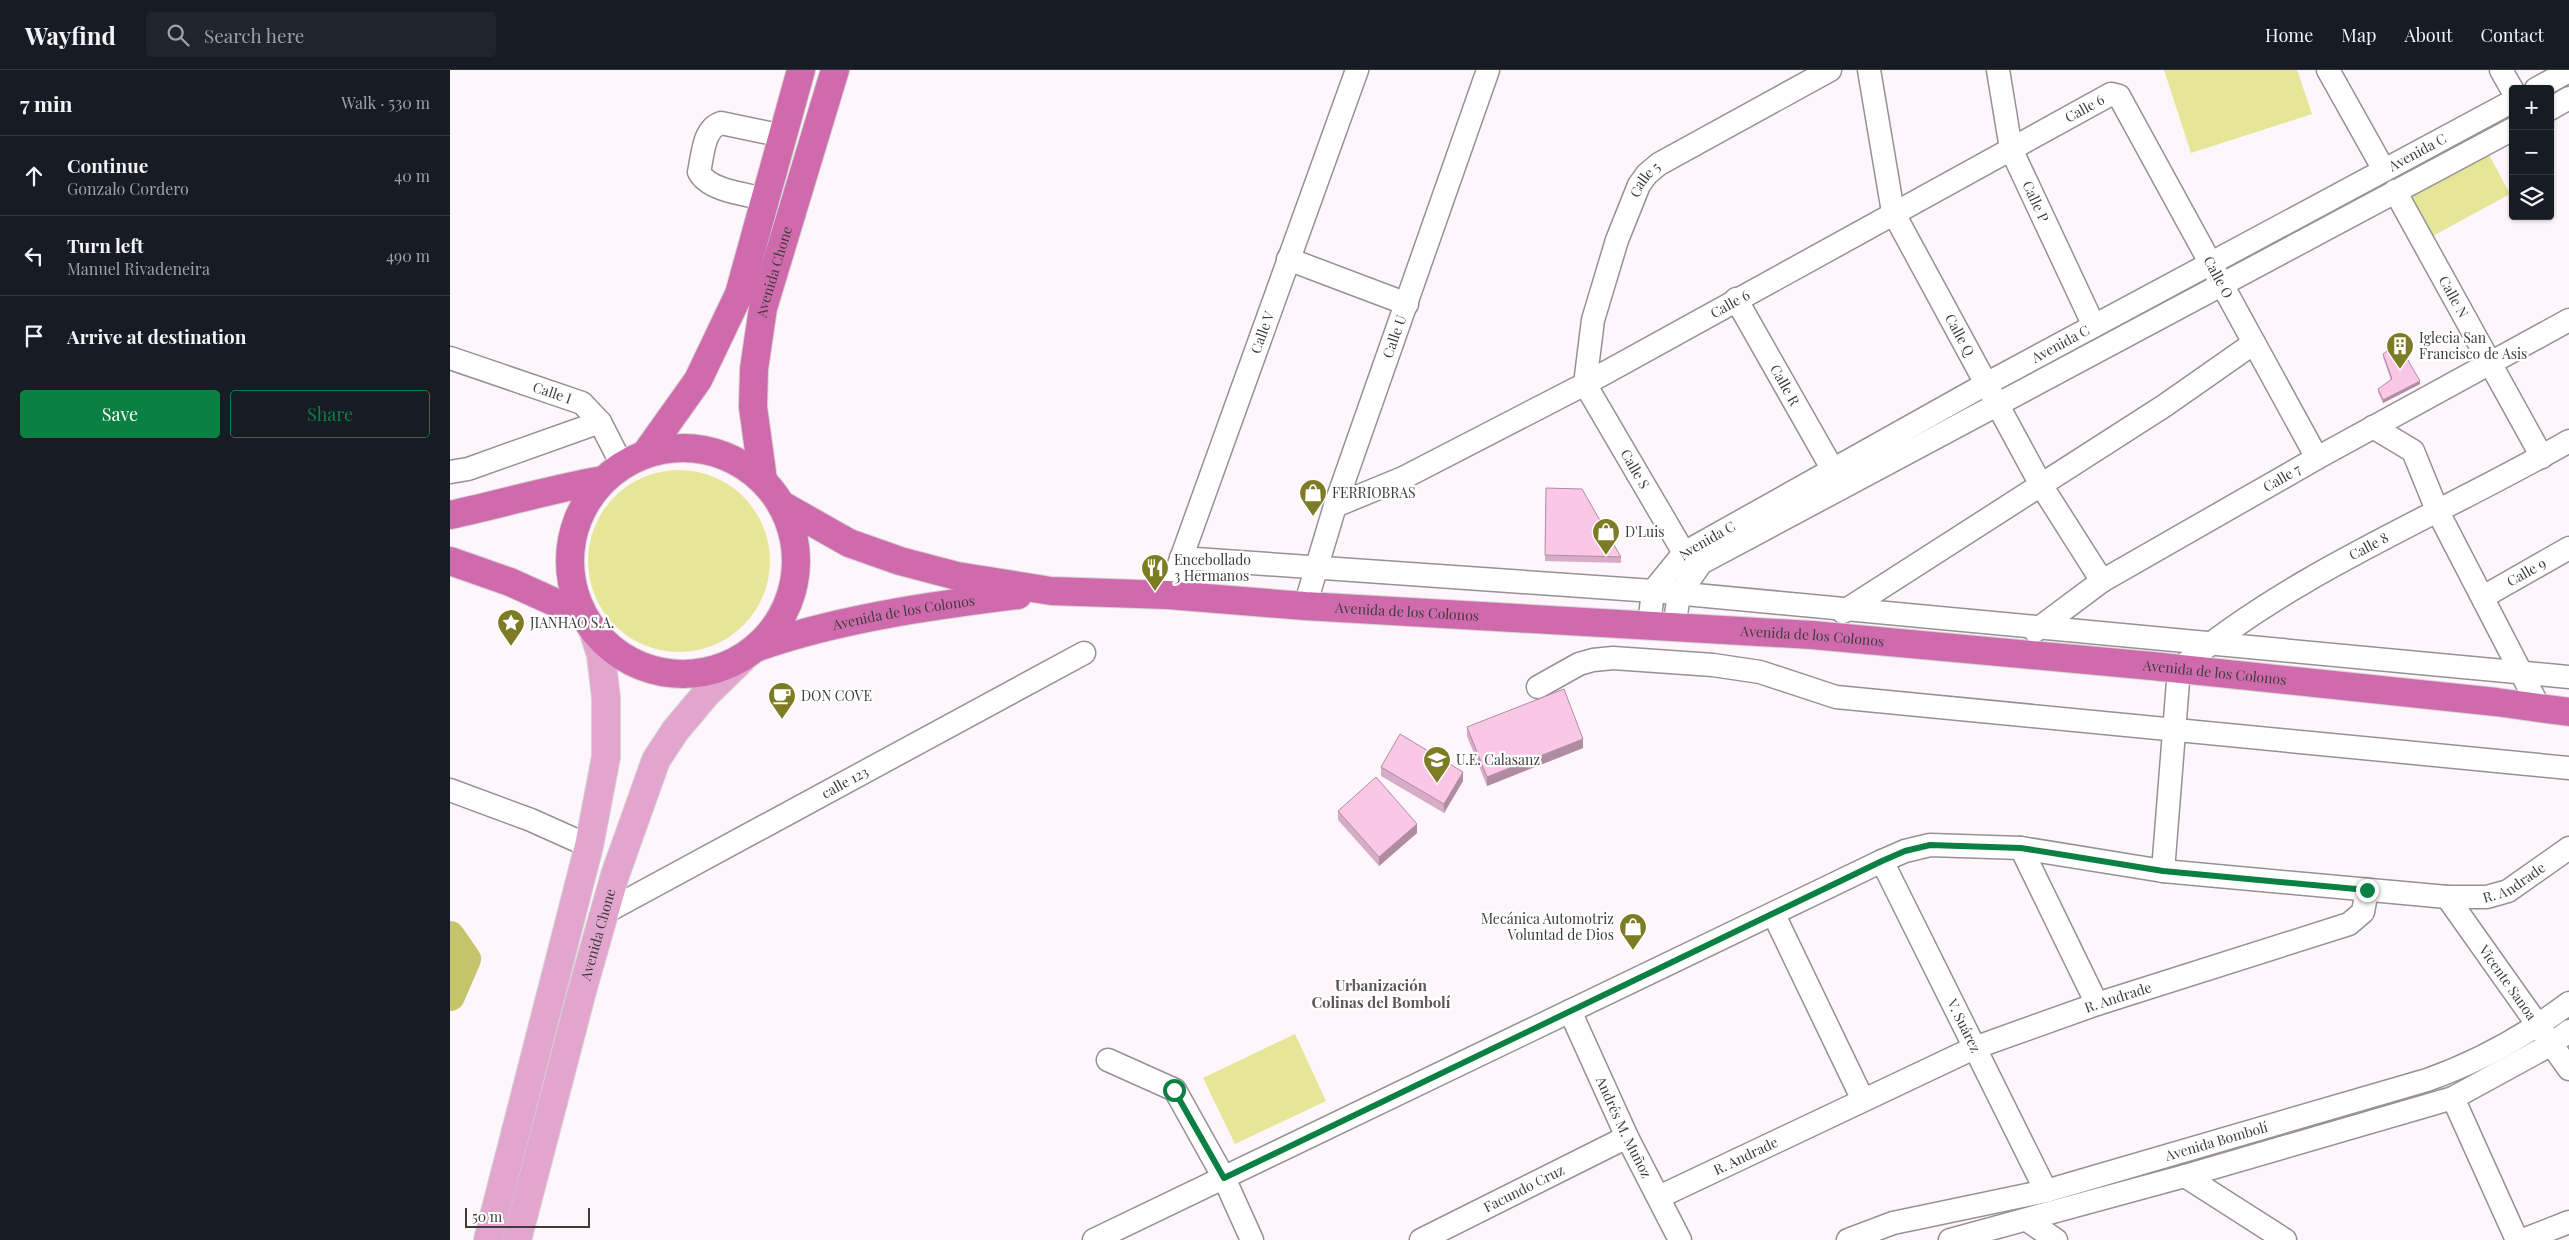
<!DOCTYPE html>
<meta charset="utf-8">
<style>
body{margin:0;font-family:"Playfair Display",serif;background:#20242c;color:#f1f3f6}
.controls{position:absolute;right:15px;top:15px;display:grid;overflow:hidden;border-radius:5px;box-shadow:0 1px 4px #0004}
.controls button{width:45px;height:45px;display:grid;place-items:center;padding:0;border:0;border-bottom:1px solid #363941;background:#171b24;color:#f1f3f6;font:25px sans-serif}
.scale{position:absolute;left:15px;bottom:12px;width:125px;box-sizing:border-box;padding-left:5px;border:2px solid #3e3b3d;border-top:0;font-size:14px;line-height:18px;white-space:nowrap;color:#3e3b3d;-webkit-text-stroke:4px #fff;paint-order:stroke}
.stop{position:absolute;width:15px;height:15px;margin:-11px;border:4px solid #0b8043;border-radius:50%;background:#fff}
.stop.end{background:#0b8043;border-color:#fff;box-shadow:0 1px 5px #0008}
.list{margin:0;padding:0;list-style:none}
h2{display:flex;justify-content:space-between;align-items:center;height:65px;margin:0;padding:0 20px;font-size:21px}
h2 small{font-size:16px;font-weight:400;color:#9ea1a6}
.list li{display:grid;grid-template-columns:32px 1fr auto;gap:15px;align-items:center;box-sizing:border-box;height:80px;padding:0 20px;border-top:1px solid #363941}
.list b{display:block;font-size:19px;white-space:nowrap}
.list p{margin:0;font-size:16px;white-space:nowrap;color:#9ea1a6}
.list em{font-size:16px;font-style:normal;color:#9ea1a6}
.actions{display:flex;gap:10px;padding:15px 20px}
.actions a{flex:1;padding:11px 0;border:1px solid #0b8043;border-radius:5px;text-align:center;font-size:18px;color:#0b8043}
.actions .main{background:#0b8043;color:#fff}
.icon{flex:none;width:28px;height:28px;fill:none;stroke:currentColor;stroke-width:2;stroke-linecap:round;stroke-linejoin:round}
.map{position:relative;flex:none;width:2119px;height:1170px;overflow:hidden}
header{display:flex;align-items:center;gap:30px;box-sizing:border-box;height:70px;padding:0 25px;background:#171b24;border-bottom:1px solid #363941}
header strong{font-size:24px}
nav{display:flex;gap:28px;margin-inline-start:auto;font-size:18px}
.search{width:350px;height:45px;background:#20242c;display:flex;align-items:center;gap:12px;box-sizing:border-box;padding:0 18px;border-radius:5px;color:#9ea1a6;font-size:19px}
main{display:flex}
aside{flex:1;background:#171b24}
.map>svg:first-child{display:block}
.green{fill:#e5e698}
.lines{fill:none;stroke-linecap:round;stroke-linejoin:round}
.river{stroke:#c4c46a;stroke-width:30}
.minor-casing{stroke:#979094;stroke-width:25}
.major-casing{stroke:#d5d4d4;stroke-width:30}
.highway-casing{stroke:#d5d4d4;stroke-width:30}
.minor{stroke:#fff;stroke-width:22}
.major{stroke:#e2a6ce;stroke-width:28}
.highway{stroke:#cf6bad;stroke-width:28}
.wall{fill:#d7acc6}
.shaded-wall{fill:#af8ca1}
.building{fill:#fac8e6;stroke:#af8ca1}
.route{stroke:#0b8043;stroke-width:6}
.labels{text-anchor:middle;stroke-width:4.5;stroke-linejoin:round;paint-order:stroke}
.street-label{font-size:14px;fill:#3e3b3d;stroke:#fff}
.poi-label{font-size:14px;fill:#3e3b3d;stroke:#fff;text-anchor:start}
.neighbourhood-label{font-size:15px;font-weight:bold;fill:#5c5559;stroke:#fff}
</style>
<header>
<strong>Wayfind</strong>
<div class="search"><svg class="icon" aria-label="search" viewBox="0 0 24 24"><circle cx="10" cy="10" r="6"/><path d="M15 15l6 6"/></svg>Search here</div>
<nav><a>Home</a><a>Map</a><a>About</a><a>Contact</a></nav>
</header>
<main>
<aside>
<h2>7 min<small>Walk · 530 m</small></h2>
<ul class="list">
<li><svg class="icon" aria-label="ahead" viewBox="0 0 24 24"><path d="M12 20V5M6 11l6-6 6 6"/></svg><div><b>Continue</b><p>Gonzalo Cordero</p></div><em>40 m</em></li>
<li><svg class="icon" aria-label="left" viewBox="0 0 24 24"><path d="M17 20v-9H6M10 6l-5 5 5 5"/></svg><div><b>Turn left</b><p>Manuel Rivadeneira</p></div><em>490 m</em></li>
<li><svg class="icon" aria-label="arrive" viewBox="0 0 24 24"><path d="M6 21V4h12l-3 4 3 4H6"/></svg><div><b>Arrive at destination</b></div></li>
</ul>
<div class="actions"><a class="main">Save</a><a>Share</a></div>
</aside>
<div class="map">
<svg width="2119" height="1170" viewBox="0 0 2119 1170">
<rect width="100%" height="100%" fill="#fef6fa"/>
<path class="green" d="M1714,0H1847L1862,44L1741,83Z
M2038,83L2060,124L1981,167L1958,125Z
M138 491a91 91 0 1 1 182 0a91 91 0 1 1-182 0Z
M845,964L876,1031L785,1074L753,1008Z"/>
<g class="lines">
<path class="river" d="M0,866L16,889L0,926"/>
<defs>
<g id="minor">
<path id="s1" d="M1419,0L1443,142L1591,415L1652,511"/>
<path id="s2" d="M1548,0L1561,79L1644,256"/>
<path d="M1878,0L1934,100"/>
<path d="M2051,0L2063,21"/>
<path d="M2086,19L2119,1"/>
<path d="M2100,39L2119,28"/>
<path id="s3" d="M1945,121L2092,387"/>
<path d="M315,129C295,124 259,121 249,102C253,85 253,59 271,53L333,66"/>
<path d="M838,189L957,234"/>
<path id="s4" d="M1286,229L1383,400"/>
<path id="s5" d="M0,288L132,333L150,352L172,395"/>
<path d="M1923,357L1963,381L1987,440L2090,639"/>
<path d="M0,402L18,399L150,352"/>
<path id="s6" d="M885,436L953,408L1135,314L1661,24L1669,26L1867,388"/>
<path id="s7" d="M1234,483L1135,314L1143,250L1167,170L1189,115L1197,104L1209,94L1380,0"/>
<path d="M731,488L1203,521L2119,607"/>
<path id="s8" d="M718,525L907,0"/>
<path id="s9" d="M2033,527L2119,478"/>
<path id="s10" d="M855,536L885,436L1038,0"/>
<path d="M1393,542L1714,336L1804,273"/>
<path id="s11" d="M1199,555L1203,521L1234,483L1536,314L2063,31"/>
<path d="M1224,557L1229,525L1251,493L2063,59"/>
<path id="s12" d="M1585,561L1652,511L1867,388L2119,250"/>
<path d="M1088,617L1129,594L1143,590L1163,588L1263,595L1310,602L1386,627L2119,698"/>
<path d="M0,720L81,750L139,776"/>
<path d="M1571,778L1647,934"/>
<path id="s13" d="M1432,791L1596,1121"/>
<path id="s14" d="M1713,801L1729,599C1845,501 1989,446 2119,371"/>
<path id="s15" d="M1997,827L2119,999"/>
<path id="s16" d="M154,843L634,583"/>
<path d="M1324,845L1413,1030"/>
<path id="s17" d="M1120,941L1177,1067L1230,1170"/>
<path d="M658,990L725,1020L774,1108L802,1170"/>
<path d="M2003,1028L2067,1170"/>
<path d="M1735,1106L1835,1170"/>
<path id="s18" d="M1209,1127L1524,978L1647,934L1899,854L1913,842L1917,820"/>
<path d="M1577,1150L1606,1170"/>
<path id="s19" d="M644,1170L1432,791L1455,781L1480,775L1571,778L1713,801L1997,827H2037L2058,821L2119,778"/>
<path id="s20" d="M971,1170L1177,1067"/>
<path id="s21" d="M1398,1170L1443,1153L1596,1121L1977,1010C2028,992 2075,966 2119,933"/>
<path d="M1500,1170L1735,1106L2003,1028L2100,975L2119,961"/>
<path d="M2073,1170L2119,1152"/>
</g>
<g id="major">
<path d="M38,1170L139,776L156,687V628L151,585L143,560"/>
<path id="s22" d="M67,1170L132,921L165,805L206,690L225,661L256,624L291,590"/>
</g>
<g id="highway">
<circle cx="233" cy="491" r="113"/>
<path d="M196,383L248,310L289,224L351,0"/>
<path id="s23" d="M313,410L303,337L304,299L313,238L385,0"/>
<path id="s24" d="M332,435L399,473L450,491L507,506L601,521L718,525L855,536L1362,565L1702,596L2046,632L2119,642"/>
<path d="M0,445C51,434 101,419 153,410"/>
<path d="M0,491L60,512L133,545"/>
<path id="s25" d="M308,577C392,548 480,536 568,525"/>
</g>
</defs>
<use href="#minor" class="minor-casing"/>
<use href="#major" class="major-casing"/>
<use href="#highway" class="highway-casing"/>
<use href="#minor" class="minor"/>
<use href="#major" class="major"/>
<use href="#highway" class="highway"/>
</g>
<path class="wall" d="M1933,284L1970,314L1933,333L1928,322V319L1941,310L1933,287Z
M1096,418L1171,487V493L1095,491Z
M1017,657L1133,678L1037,716L1017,666Z
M931,697L1013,711L994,743L931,706Z
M888,741L967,763L929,796L888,750Z"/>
<path class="shaded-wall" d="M1970,311V314L1933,333V330Z
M1133,669V678L1037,716V707Z
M1013,702V711L994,743V734Z
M967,754V763L929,796V787Z"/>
<path class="building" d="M1948,273L1970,311L1933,330L1928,319L1942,309L1933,284Z
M1096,418L1132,419L1171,487L1095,485Z
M1114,619L1133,669L1037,707L1017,657Z
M950,664L1013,702L994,734L931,697Z
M926,707L967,754L929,787L888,741Z"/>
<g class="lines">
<path class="route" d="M724,1020L774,1108L1432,791L1455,781L1480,775L1571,778L1713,801L1917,820"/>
</g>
<defs>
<symbol id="building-pin" viewBox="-11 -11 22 30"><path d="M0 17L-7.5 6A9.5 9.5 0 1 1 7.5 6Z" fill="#7d7b23" stroke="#fff"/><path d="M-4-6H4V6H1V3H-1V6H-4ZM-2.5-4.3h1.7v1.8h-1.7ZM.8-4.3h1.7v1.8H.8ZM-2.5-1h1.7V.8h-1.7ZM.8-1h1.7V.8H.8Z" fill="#fff"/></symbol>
<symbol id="shop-pin" viewBox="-11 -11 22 30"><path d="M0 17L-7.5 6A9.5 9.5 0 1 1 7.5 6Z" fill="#7d7b23" stroke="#fff"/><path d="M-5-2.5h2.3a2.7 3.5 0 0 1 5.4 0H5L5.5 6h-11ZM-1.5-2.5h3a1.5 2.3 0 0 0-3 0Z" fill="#fff"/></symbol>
<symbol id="restaurant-pin" viewBox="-11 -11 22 30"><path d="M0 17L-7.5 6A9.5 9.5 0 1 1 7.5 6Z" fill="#7d7b23" stroke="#fff"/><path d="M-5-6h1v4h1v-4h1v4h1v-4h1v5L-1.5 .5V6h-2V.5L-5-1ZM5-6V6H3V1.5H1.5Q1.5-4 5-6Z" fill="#fff"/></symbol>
<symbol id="sight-pin" viewBox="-11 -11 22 30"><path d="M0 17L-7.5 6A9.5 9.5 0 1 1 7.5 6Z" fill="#7d7b23" stroke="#fff"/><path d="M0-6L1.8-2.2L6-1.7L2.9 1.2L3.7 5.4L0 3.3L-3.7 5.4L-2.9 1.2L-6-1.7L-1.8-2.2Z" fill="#fff"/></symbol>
<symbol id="cafe-pin" viewBox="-11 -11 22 30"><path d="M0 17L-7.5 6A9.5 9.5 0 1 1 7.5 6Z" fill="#7d7b23" stroke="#fff"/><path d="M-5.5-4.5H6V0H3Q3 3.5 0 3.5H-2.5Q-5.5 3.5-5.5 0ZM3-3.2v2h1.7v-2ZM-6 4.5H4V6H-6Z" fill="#fff"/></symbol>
<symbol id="school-pin" viewBox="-11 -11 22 30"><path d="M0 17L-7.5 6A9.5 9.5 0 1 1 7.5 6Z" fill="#7d7b23" stroke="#fff"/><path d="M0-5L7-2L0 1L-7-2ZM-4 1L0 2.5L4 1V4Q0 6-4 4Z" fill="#fff"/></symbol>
</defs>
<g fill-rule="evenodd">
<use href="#building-pin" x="1934" y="260" width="32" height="43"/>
<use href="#shop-pin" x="847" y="407" width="32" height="43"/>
<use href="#shop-pin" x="1140" y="446" width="32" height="43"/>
<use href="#restaurant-pin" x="689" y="482" width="32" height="43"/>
<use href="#sight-pin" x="45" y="537" width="32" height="43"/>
<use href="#cafe-pin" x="316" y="610" width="32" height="43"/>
<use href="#school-pin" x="971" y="674" width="32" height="43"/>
<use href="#shop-pin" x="1167" y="841" width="32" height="43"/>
</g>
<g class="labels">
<g class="street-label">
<text dy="5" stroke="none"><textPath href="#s6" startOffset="849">Calle 6</textPath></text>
<text dy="5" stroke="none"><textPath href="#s11" startOffset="919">Avenida C</textPath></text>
<text dy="5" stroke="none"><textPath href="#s7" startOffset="411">Calle 5</textPath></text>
<text dy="5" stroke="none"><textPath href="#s2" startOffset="138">Calle P</textPath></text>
<text dy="5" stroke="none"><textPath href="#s23" startOffset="211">Avenida Chone</textPath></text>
<text dy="5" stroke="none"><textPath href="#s6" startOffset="1094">Calle O</textPath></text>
<text dy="5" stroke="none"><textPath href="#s3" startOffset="121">Calle N</textPath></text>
<text dy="5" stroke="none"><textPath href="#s6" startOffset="444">Calle 6</textPath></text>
<text dy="5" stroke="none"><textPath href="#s8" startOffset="279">Calle V</textPath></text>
<text dy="5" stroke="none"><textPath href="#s1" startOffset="284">Calle Q</textPath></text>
<text dy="5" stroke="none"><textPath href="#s10" startOffset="284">Calle U</textPath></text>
<text dy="5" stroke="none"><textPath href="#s11" startOffset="514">Avenida C</textPath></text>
<text dy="5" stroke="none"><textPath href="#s4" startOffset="99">Calle R</textPath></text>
<text dy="5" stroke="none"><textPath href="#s5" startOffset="108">Calle I</textPath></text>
<text transform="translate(1185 399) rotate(60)" y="5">Calle S</text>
<text dy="5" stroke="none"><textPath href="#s12" startOffset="291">Calle 7</textPath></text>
<text dy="5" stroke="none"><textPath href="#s11" startOffset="109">Avenida C</textPath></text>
<text dy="5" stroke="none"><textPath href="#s14" startOffset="429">Calle 8</textPath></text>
<text dy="5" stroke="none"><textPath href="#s9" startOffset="50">Calle 9</textPath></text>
<text dy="5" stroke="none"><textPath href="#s24" startOffset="642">Avenida de los Colonos</textPath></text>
<text dy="5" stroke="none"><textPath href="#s25" startOffset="150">Avenida de los Colonos</textPath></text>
<text dy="5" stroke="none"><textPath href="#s24" startOffset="1048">Avenida de los Colonos</textPath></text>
<text dy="5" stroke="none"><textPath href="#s24" startOffset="1452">Avenida de los Colonos</textPath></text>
<text dy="5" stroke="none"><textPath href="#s16" startOffset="274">calle 123</textPath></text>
<text dy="5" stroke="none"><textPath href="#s19" startOffset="1516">R. Andrade</textPath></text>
<text dy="5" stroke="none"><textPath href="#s22" startOffset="316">Avenida Chone</textPath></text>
<text dy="5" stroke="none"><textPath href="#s15" startOffset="105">Vicente Sanoa</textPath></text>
<text dy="5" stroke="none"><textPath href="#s18" startOffset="501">R. Andrade</textPath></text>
<text dy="5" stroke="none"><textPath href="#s13" startOffset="184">V. Suárez</textPath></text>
<text dy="5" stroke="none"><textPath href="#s17" startOffset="128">Andrés M. Muñoz</textPath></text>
<text dy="5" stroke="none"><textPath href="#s21" startOffset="382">Avenida Bombolí</textPath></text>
<text dy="5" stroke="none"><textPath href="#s18" startOffset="96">R. Andrade</textPath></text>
<text dy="5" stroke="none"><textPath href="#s20" startOffset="115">Facundo Cruz</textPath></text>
</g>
<g class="poi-label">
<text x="1969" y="273">Iglecia San<tspan x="1969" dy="16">Francisco de Asis</tspan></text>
<text x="882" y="428">FERRIOBRAS</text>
<text x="1175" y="467">D'Luis</text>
<text x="724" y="495">Encebollado<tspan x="724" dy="16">3 Hermanos</tspan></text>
<text x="80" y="558">JIANHAO S.A.</text>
<text x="351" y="631">DON COVE</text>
<text x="1006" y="695">U.E. Calasanz</text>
<text x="1164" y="854" text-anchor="end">Mecánica Automotriz<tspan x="1164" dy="16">Voluntad de Dios</tspan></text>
</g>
<g class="neighbourhood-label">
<text x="931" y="921">Urbanización<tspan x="931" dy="17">Colinas del Bombolí</tspan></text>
</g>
</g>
</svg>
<div class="controls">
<button>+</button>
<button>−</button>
<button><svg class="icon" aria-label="layers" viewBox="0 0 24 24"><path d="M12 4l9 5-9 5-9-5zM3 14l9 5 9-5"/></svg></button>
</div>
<div class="scale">50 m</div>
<div class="stop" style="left:724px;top:1020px"></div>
<div class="stop end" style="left:1917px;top:820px"></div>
</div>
</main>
